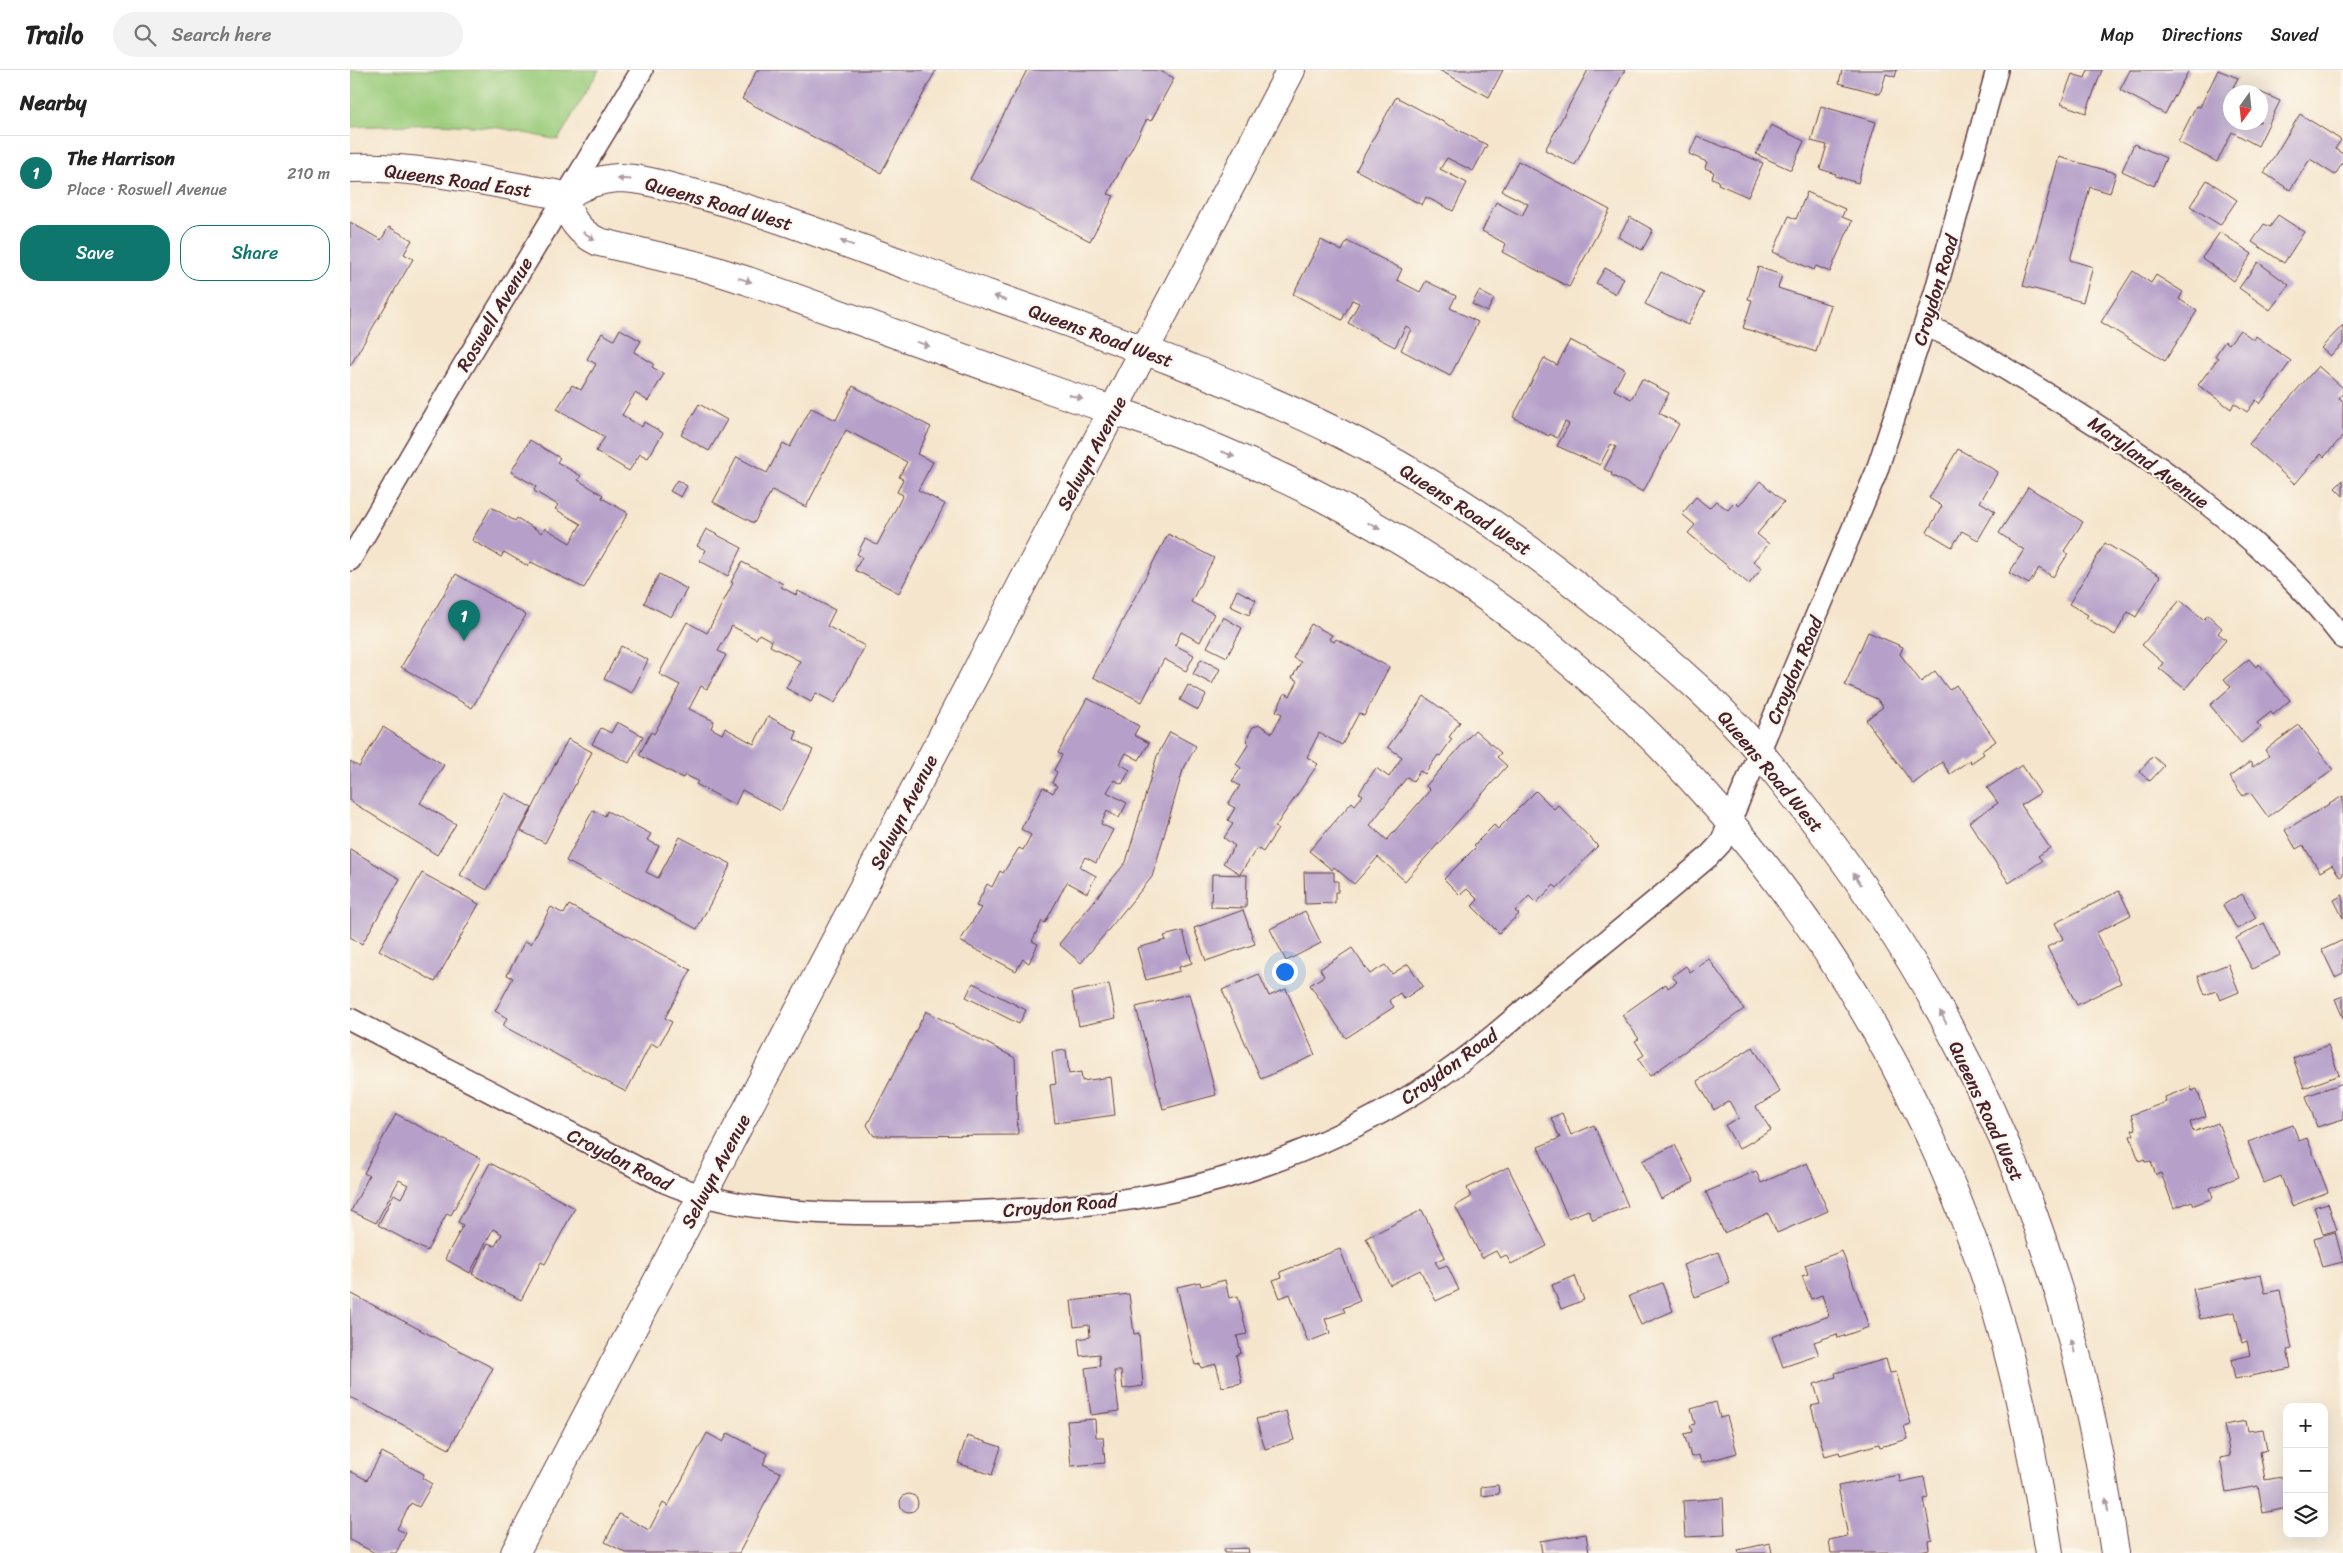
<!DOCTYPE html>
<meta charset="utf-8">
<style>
body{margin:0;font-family:Sriracha,sans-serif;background:#f2f2f2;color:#222}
.controls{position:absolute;right:15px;bottom:15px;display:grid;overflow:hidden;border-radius:10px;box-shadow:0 5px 20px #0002}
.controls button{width:45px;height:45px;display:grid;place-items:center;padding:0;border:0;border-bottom:1px solid #e0e0e0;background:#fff;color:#222;font:25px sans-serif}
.compass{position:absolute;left:1873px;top:15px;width:45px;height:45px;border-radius:50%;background:#fff;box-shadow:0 5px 20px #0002;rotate:195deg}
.you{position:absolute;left:934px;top:901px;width:18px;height:18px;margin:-12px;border:4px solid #fff;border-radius:50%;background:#1a73e8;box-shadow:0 0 0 8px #1a73e833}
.badge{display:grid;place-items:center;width:32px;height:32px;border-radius:50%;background:#0f766e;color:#fff;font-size:16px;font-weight:700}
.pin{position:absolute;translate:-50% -41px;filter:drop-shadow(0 1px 2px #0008)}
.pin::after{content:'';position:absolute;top:26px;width:18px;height:15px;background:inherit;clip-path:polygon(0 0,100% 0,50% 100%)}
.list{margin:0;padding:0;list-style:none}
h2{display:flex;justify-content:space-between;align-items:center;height:65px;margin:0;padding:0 20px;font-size:21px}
h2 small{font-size:16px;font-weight:400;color:#767676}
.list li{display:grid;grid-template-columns:32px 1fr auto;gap:15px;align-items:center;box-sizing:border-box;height:75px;padding:0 20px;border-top:1px solid #e0e0e0}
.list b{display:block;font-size:19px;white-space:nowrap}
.list p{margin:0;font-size:16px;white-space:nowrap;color:#767676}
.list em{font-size:16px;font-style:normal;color:#767676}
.actions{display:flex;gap:10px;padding:15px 20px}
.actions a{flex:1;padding:11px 0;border:1px solid #0f766e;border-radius:20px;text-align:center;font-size:18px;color:#0f766e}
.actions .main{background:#0f766e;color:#fff}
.icon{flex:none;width:28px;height:28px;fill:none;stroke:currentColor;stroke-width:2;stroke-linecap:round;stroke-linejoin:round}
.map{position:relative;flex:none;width:1993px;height:1483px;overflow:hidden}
header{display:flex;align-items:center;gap:30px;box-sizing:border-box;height:70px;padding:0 25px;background:#fff;border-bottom:1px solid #e0e0e0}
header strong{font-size:24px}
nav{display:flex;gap:28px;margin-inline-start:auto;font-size:18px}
.search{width:350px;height:45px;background:#f2f2f2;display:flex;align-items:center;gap:12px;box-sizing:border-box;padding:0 18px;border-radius:28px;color:#767676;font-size:19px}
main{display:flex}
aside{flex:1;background:#fff}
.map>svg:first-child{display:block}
.green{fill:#9bcc7b;stroke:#727653}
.building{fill:#b6a0c9}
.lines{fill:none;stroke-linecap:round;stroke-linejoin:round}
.street-casing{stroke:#643d43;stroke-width:24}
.secondary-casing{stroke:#643d43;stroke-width:30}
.street{stroke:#fff;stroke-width:21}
.secondary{stroke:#fff;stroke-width:28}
.oneway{fill:#ae9aa0}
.labels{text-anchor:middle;stroke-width:4;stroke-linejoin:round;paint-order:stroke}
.street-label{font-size:19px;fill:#4a1f2b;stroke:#fbf7ec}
</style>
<header>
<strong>Trailo</strong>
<div class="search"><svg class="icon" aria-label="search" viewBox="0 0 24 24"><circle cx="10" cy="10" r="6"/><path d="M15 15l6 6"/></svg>Search here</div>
<nav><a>Map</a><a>Directions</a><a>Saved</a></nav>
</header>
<main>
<aside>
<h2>Nearby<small></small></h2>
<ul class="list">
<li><span class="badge">1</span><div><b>The Harrison</b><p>Place · Roswell Avenue</p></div><em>210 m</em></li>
</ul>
<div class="actions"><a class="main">Save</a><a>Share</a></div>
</aside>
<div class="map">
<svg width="1993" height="1483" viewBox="0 0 1993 1483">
<rect width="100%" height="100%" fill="#fbf7ec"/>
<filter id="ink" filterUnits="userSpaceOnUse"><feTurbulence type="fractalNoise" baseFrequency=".02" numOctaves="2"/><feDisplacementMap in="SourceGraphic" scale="10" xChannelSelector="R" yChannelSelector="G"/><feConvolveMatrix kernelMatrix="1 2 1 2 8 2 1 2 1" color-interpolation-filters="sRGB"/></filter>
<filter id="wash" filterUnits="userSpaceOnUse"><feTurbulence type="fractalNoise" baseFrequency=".0096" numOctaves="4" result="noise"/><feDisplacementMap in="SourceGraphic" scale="20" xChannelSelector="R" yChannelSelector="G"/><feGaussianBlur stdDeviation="1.12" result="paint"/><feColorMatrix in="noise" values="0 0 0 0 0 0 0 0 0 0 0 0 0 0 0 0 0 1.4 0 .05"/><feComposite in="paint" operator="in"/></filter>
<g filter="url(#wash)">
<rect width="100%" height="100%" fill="#f5e5cc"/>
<path class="green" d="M0,0H249L208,70L150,58L91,54L0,57Z"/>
<g id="blocks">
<path class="building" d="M407,0H586L531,103L392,29Z
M677,0H808L824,8L801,51L797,49L758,124L764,126L740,171L620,109Z
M1089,0H1153L1139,27Z
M1238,0H1275L1225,95L1195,80Z
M1492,0H1547L1545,7L1536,4L1530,24L1489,13Z
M1738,0H1752L1736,43L1711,34L1722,4L1735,8Z
M1780,0H1839L1815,44L1770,20Z
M1868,0L1888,8L1883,17L1894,22H1880V52H1910V22L1930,31L1908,76L1882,62L1867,92L1828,72L1846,36L1850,37Z
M1046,27L1137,75L1123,101L1097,88L1090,99L1117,113L1103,141L1076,127L1072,135L1006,100Z
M1471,36L1526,52L1508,113L1485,106L1486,104L1470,99L1477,75L1461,71Z
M1950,44L1991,70L1985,79L1993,84V92L1985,105L1960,89L1940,120L1914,103Z
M1421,55L1454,71L1441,100L1406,84Z
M1347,66L1413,93L1398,127L1368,114L1369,111L1362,108L1364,102L1355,98L1357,92L1339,84Z
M1784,74L1816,88L1804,116L1772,101Z
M1709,87L1766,103L1760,123L1740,117L1720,190L1743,197L1733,232L1673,216Z
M1168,91L1260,140L1219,217L1152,182L1156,174L1132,161L1146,132L1172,146L1178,134L1152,121Z
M1857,110L1887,130L1870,155L1840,136Z
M1457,122L1495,139L1492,147L1502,151L1480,202L1466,196L1464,200L1423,182L1439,146L1446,149Z
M1928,145L1954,162L1934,193L1902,172L1914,154L1920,157Z
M1280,147L1303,160L1292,180L1268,167Z
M0,152L31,170L39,157L62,170L54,184L63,189L0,296Z
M1870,162L1902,184L1884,211L1852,188Z
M971,170L992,181L997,171L1052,199L1047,210L1070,222L1076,211L1106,226L1100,238L1128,252L1100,306L1051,280L1061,259L1056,256L1045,277L998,253L1009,233L1002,230L992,250L943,224Z
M1908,192L1939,215L1920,240L1889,218Z
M1408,197L1432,205L1428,218L1481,235L1466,282L1393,258L1402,230L1398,229Z
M1255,198L1274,208L1266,224L1246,213Z
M1783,201L1801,213L1806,205L1833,222L1829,229L1847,241L1815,291L1751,252Z
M1311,202L1354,223L1338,255L1295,234Z
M1129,221L1144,229L1137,242L1122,234Z
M1993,255V274L1980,286L1971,278Z
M270,259L291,271L284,282L304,294L302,297L314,304L298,331L285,323L272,345L292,357L294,352L313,363L298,388L290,384L279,401L246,381L255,367L207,339L222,315L231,320L246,294L237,289L252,263L264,270Z
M1890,260L1904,270L1906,266L1941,291L1910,334L1906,330L1897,342L1884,333L1881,339L1848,315L1868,288L1865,286L1875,271L1879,274Z
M1220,270L1275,299L1264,320L1281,329L1292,309L1319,323L1309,343L1329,354L1293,422L1261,405L1262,403L1254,399L1266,377L1261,374L1250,395L1207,376L1219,354L1215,352L1207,368L1200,364L1199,366L1163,347L1194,288L1207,295Z
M1968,296L1993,318V323L1989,328L1993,331V366L1974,387L1971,384L1945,414L1899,374Z
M503,316L581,357L567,384L583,392L568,420L595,434L549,523L505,500L512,487L507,484L515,469L527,475L553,425L547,422L553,409L549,407L557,392L496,360L456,437L422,420L404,453L363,432L387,387L417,403L433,373L440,377L461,338L486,350Z
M349,334L377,350L359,381L331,365Z
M180,370L210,388L207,392L231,406L228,410L253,425L252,428L278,443L234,518L181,492L178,496L154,482L151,487L122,470L141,437L165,451L167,448L192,463L195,458L220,473L231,454L205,439L208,435L184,421L186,416L161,402Z
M1608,379L1648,402L1630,432L1645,441L1628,470L1612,461L1602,477L1577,462L1592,436L1579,428Z
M327,410L337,416L331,427L320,421Z
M1993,410V426L1985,418Z
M1410,411L1434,432L1407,464L1419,474L1403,491L1412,498L1399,514L1338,463L1345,455L1332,444L1346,427L1359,438L1366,431L1378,440L1385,432L1389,436Z
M1678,417L1733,452L1714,481L1718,484L1703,507L1689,498L1679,514L1659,503L1674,480L1649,463Z
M356,459L392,478L378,506L350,491L356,480L347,476Z
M818,464L864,488L841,532L864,544L850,572L831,562L825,575L844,585L836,601L814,589L792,632L743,607Z
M1755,473L1810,506L1786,547L1778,542L1765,565L1736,548L1738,545L1719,534Z
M392,492L433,514L431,517L446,525L448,521L485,540L477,556L515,576L485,633L466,623L461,632L436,618L450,591L420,576L422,571L409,564L406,569L382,556L368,581L376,585L357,619L351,616L339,639L364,651L361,658L372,664L375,658L404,674L418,646L447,662L444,669L463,680L431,741L392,720L385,735L346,714L348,711L335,705L333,708L289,685L301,662L304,664L330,615L309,604L337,552L357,563L383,513L381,512Z
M106,504L176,545L122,638L51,597Z
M309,504L337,519L321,547L294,533Z
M887,520L906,530L899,545L880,536Z
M1830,530L1853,550L1858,545L1872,558L1868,563L1876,570L1835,619L1809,598L1813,593L1792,575Z
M873,547L892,558L877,587L857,577Z
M961,554L982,565L979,569L984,572L986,569L1039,597L1014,646L1009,643L992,675L969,663L957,687L968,694L925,757L928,759L913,782L907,778L890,804L873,793L885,776L874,768L883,754L878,750L885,738L878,734L890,716L882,711L891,698L886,694L898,675L897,668L903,657L910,655L922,663L932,644L926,641L935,623L940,626L948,611L942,608L951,592L943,588Z
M1518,562L1553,577L1550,584L1571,612L1585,601L1599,620L1606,615L1646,671L1632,681L1634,684L1621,693L1620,690L1600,704L1592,692L1563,714L1516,650L1533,637L1527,629L1495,615Z
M271,576L298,590L282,623L254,609Z
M851,589L870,599L862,614L843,604Z
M1899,589L1906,597L1909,594L1940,630L1923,645L1921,642L1907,653L1911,657L1891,673L1860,635L1881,617L1874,609Z
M838,615L856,625L848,640L830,630Z
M1074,626L1110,652L1099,667L1102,669L1090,686L1088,685L1075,704L1070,701L1063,711L1057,707L1020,755L1037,770L1080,720L1076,716L1125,660L1151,683L1147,687L1157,696L1055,811L1028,787L1004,814L984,797L982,800L959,781L1002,732L1005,735L1013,725L1009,723L1026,698L1039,707L1052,687L1038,677Z
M737,628L789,656L784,665L799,673L789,690L776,683L770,694L780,700L772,714L764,710L757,722L777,733L769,748L757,741L751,754L763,760L746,793L735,787L730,797L746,806L737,823L717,812L695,853L692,851L682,871L688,874L679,893L673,889L666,901L610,871L631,838L626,836L637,814L642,817L650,801L653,803L669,778L673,780L681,765L671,759L693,717L703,723L707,716L702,713L707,702L704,700L712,685L708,683Z
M267,652L293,666L279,693L242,674L251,658L261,663Z
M1949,655L1983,700L1918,747L1900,722L1893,726L1879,707L1900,692L1903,697L1919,686L1915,680Z
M33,657L94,695L70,733L106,754L87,785L0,731V691L9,697Z
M820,662L846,676L833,700L802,807L731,893L709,874L776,792L807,686Z
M218,669L242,682L195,773L171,761Z
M1803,686L1814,696L1800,711L1789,702Z
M1672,695L1690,723L1671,735L1700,778L1688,786L1692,791L1659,813L1619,752L1648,733L1637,718Z
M1186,721L1204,739L1208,735L1248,776L1207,818L1204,815L1186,833L1179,826L1165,841L1169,844L1149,863L1122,836L1128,830L1117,819L1110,825L1094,809L1126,777L1124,775L1144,755L1148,759Z
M155,723L182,738L137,820L110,805Z
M1993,726V805L1990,807L1982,795L1970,802L1953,775L1946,779L1935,760Z
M243,740L255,746L257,741L301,764L297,770L309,776L296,802L308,808L330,767L381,794L347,859L216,791Z
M0,779L50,809L12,874L0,867Z
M954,802H984V811H988V822H985V833L955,834Z
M72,803L129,834L85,912L29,880Z
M862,804L897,805L896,838L861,837Z
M1769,821L1781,845L1746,863L1771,913L1727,935L1697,877L1713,869L1705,853Z
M1892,824L1906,848L1887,859L1873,835Z
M1993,825V848L1984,830Z
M219,835L341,900L315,948L322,952L308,977L301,973L276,1022L153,956L157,948L145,941L163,908L157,905L175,871L181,874L201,837L214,844Z
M893,840L905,874L856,891L844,858Z
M955,841L971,873L936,891L920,859Z
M1914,853L1930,885L1902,899L1886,868Z
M833,861L842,893L829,897L830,901L796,910L787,878L816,870L814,866Z
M1993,870V903L1985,907L1972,880Z
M1002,878L1020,904L1035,895L1042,904L1058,894L1073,916L1054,929L1050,923L1039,930L1044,937L996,968L960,915L974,906L970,899Z
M1359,889L1394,939L1300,1006L1288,989L1294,985L1285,971L1289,969L1272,945L1316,914L1318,918L1327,912L1322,906L1336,896L1340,902Z
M1878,894L1889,922L1870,930L1866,921L1855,925L1848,906Z
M909,904L919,926L936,919L965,985L911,1009L872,920Z
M623,913L676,940L669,954L616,927Z
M759,914L766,948L729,956L722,922Z
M839,924L866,1025L813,1039L786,937Z
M1993,926V948L1985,929Z
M576,941L665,988L668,1065L524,1066L517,1055Z
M1978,975L1989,1005L1954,1018L1943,988Z
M1403,977L1430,1022L1406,1037L1421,1060L1389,1079L1375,1055L1389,1048L1379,1031L1364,1040L1347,1011Z
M716,980L719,1004L731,1002L732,1011L761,1007L765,1045L705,1053L700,1015L706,1014L702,982Z
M1993,1013V1049L1967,1057L1956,1026Z
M1841,1017L1842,1021L1847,1019L1856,1046L1840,1052L1843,1062L1868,1053L1889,1107L1860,1118L1863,1128L1844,1135L1842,1131L1824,1138L1811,1103L1806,1105L1801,1091L1795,1092L1794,1089L1789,1091L1780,1066L1784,1065L1782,1060L1786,1059L1781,1045L1816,1032L1815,1027Z
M1212,1043L1221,1065L1244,1055L1278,1136L1243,1150L1238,1140L1218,1148L1188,1077L1210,1068L1201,1048Z
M46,1044L131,1089L101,1145L97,1143L77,1181L28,1155L44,1124L51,1128L58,1115L49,1110L26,1153L1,1141L19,1106L14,1103Z
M1943,1055L1949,1071L1957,1068L1978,1122L1942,1136L1931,1106L1914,1113L1898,1072Z
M1325,1075L1344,1112L1311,1129L1292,1091Z
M140,1093L225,1138L195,1194L191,1192L171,1230L122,1204L138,1173L145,1176L152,1164L143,1159L120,1203L95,1189L113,1155L108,1152Z
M1457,1093L1478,1141L1427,1163L1418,1143L1374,1163L1356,1122L1406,1101L1411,1113Z
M1158,1097L1197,1176L1161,1194L1156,1185L1150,1188L1146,1181L1132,1188L1105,1136L1121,1127L1117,1118Z
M1978,1133L1987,1160L1973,1164L1964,1137Z
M1072,1140L1095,1187L1085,1192L1089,1198L1097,1195L1109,1220L1086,1231L1070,1200L1040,1215L1016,1168Z
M1985,1162L1993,1192L1972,1197L1964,1168Z
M990,1179L1010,1231L993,1238L995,1242L975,1249L980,1263L958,1272L940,1224L930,1228L923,1210L932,1207L930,1202Z
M1492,1181L1519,1257L1488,1268L1487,1264L1464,1272L1469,1285L1433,1297L1422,1267L1479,1246L1472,1225L1461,1229L1452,1206L1458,1204L1455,1195Z
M1368,1182L1380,1213L1345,1227L1333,1195Z
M1911,1205L1915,1223L1930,1220L1942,1279L1937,1280L1941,1298L1885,1309L1881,1290L1900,1285L1897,1271L1892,1273L1885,1242L1850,1249L1843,1219Z
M1225,1206L1234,1230L1211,1239L1202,1215Z
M875,1210L879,1228L888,1226L897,1264L887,1266L891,1283L886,1285L892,1313L872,1317L866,1294L851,1298L850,1294L845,1295L827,1217L850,1212L851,1216Z
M1312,1213L1323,1241L1291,1255L1279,1226Z
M0,1223L143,1298L99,1379L0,1327Z
M779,1224L784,1264L789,1263L793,1316L773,1319L771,1301H764L769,1341L741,1345L735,1298L750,1296L749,1284L730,1286L728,1269L740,1267L739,1255L724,1257L721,1231Z
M1536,1289L1540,1303L1546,1302L1561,1354L1554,1356L1558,1369L1530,1377L1529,1374L1490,1385L1489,1382L1475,1386L1461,1336L1470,1334L1464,1314L1486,1307L1485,1303Z
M1366,1332L1370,1348L1377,1346L1387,1383L1351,1393L1349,1385L1341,1387L1334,1364L1342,1362L1340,1355L1345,1354L1341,1339Z
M936,1341L944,1370L915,1379L906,1349Z
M745,1349L746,1367H753L755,1393L721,1396L717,1351Z
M1896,1351L1898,1361L1913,1359L1917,1380L1910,1382L1915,1410L1937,1406V1438L1913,1443L1908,1416L1876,1422L1870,1388L1880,1386L1874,1355Z
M357,1363L373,1372L378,1363L418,1384L413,1394L431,1403L389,1483H276L255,1472L269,1444L299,1460L313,1433L318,1436Z
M617,1366L651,1377L642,1405L608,1393Z
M32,1382L74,1404L72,1408L82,1414L69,1437L61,1433L47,1459L56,1463L46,1483H25L0,1470V1401L17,1410Z
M1549,1405L1550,1412L1574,1407L1578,1428L1574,1429L1582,1470L1578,1471L1579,1479L1570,1481V1483H1481L1479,1470L1498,1466L1488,1416Z
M1148,1415L1149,1424L1131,1426V1417Z
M550 1433a9 9 0 1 1 18 0a9 9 0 1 1-18 0Z
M1373,1428L1375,1465L1335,1467L1333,1431Z
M1236,1464L1239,1483H1192L1190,1471Z
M1420,1473L1422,1483H1389L1388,1480Z
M898,1478L899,1483H874V1479Z"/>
</g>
</g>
<g filter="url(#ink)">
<use href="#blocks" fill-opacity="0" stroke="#643d43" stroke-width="1"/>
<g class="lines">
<defs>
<path id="street" d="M1575,256C1610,268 1642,291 1674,310C1791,380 1908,459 1993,568
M0,490L112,298L292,0
M0,949L315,1112C396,1147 501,1145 589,1143C664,1140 740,1138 814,1123C901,1105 984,1072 1060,1026C1111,996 1157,954 1202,916C1254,873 1306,831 1358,787L1371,773L1526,403L1585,223L1647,0"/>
<path id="secondary" d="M0,98C73,95 145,114 216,126
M216,126C232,115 249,109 268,108C290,108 314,115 335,121C411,140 485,169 559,196C703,248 851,295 989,363C1080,408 1164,465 1243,529C1295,572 1349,614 1394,664C1414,686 1432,711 1451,734C1561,872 1648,1029 1701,1197C1731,1289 1751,1387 1765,1483
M216,126C216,147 231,164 249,172L354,197L398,211C500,247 601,284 702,320C742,334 783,346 823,361C871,379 919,401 966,424C1278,583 1513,858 1629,1188C1663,1283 1683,1384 1699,1483
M165,1483L941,0"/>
</defs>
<use href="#street" class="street-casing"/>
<use href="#secondary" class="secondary-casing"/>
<use href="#street" class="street"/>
<use href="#secondary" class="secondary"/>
</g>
<defs><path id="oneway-solid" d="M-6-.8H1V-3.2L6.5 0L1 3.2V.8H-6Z" transform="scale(1.25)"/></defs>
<g class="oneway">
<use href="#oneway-solid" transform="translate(274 109) rotate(-177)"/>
<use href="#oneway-solid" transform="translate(239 166) rotate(34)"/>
<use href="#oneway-solid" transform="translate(497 173) rotate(-160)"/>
<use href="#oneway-solid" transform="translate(395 210) rotate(18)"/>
<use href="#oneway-solid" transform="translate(650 228) rotate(-160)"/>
<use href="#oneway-solid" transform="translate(573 274) rotate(19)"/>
<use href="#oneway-solid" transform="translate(726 327) rotate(18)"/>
<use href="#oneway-solid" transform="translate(878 384) rotate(23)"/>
<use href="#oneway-solid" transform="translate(1024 456) rotate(29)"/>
<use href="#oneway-solid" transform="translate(1507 809) rotate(-124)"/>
<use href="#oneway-solid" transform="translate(1593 947) rotate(-117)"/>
<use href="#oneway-solid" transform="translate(1723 1276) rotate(-104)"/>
<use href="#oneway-solid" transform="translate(1757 1435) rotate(-100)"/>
</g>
</g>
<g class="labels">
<g class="street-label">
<text transform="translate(108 110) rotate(8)" y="7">Queens Road East</text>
<text transform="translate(369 133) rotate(16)" y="7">Queens Road West</text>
<text transform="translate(1585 220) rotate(-73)" y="7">Croydon Road</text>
<text transform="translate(144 244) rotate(-59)" y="7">Roswell Avenue</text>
<text transform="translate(751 265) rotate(20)" y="7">Queens Road West</text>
<text transform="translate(741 383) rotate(-62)" y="7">Selwyn Avenue</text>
<text transform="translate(1799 392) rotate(36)" y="7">Maryland Avenue</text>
<text transform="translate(1116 439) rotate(33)" y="7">Queens Road West</text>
<text transform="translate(1444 600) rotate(-67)" y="7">Croydon Road</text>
<text transform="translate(1421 701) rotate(50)" y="7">Queens Road West</text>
<text transform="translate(553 742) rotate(-63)" y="7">Selwyn Avenue</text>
<text transform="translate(1099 996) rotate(-36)" y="7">Croydon Road</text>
<text transform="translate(1637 1041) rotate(65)" y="7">Queens Road West</text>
<text transform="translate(270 1089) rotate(27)" y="7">Croydon Road</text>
<text transform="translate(365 1101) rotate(-62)" y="7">Selwyn Avenue</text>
<text transform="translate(710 1135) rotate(-5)" y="7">Croydon Road</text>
</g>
</g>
</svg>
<div class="controls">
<button>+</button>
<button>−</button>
<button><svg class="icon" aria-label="layers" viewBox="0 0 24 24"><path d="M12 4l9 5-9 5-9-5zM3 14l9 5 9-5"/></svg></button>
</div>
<svg class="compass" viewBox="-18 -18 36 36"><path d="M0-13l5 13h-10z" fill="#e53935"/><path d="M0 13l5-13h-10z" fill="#767676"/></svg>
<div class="you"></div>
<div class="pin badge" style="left:114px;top:571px">1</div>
</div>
</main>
